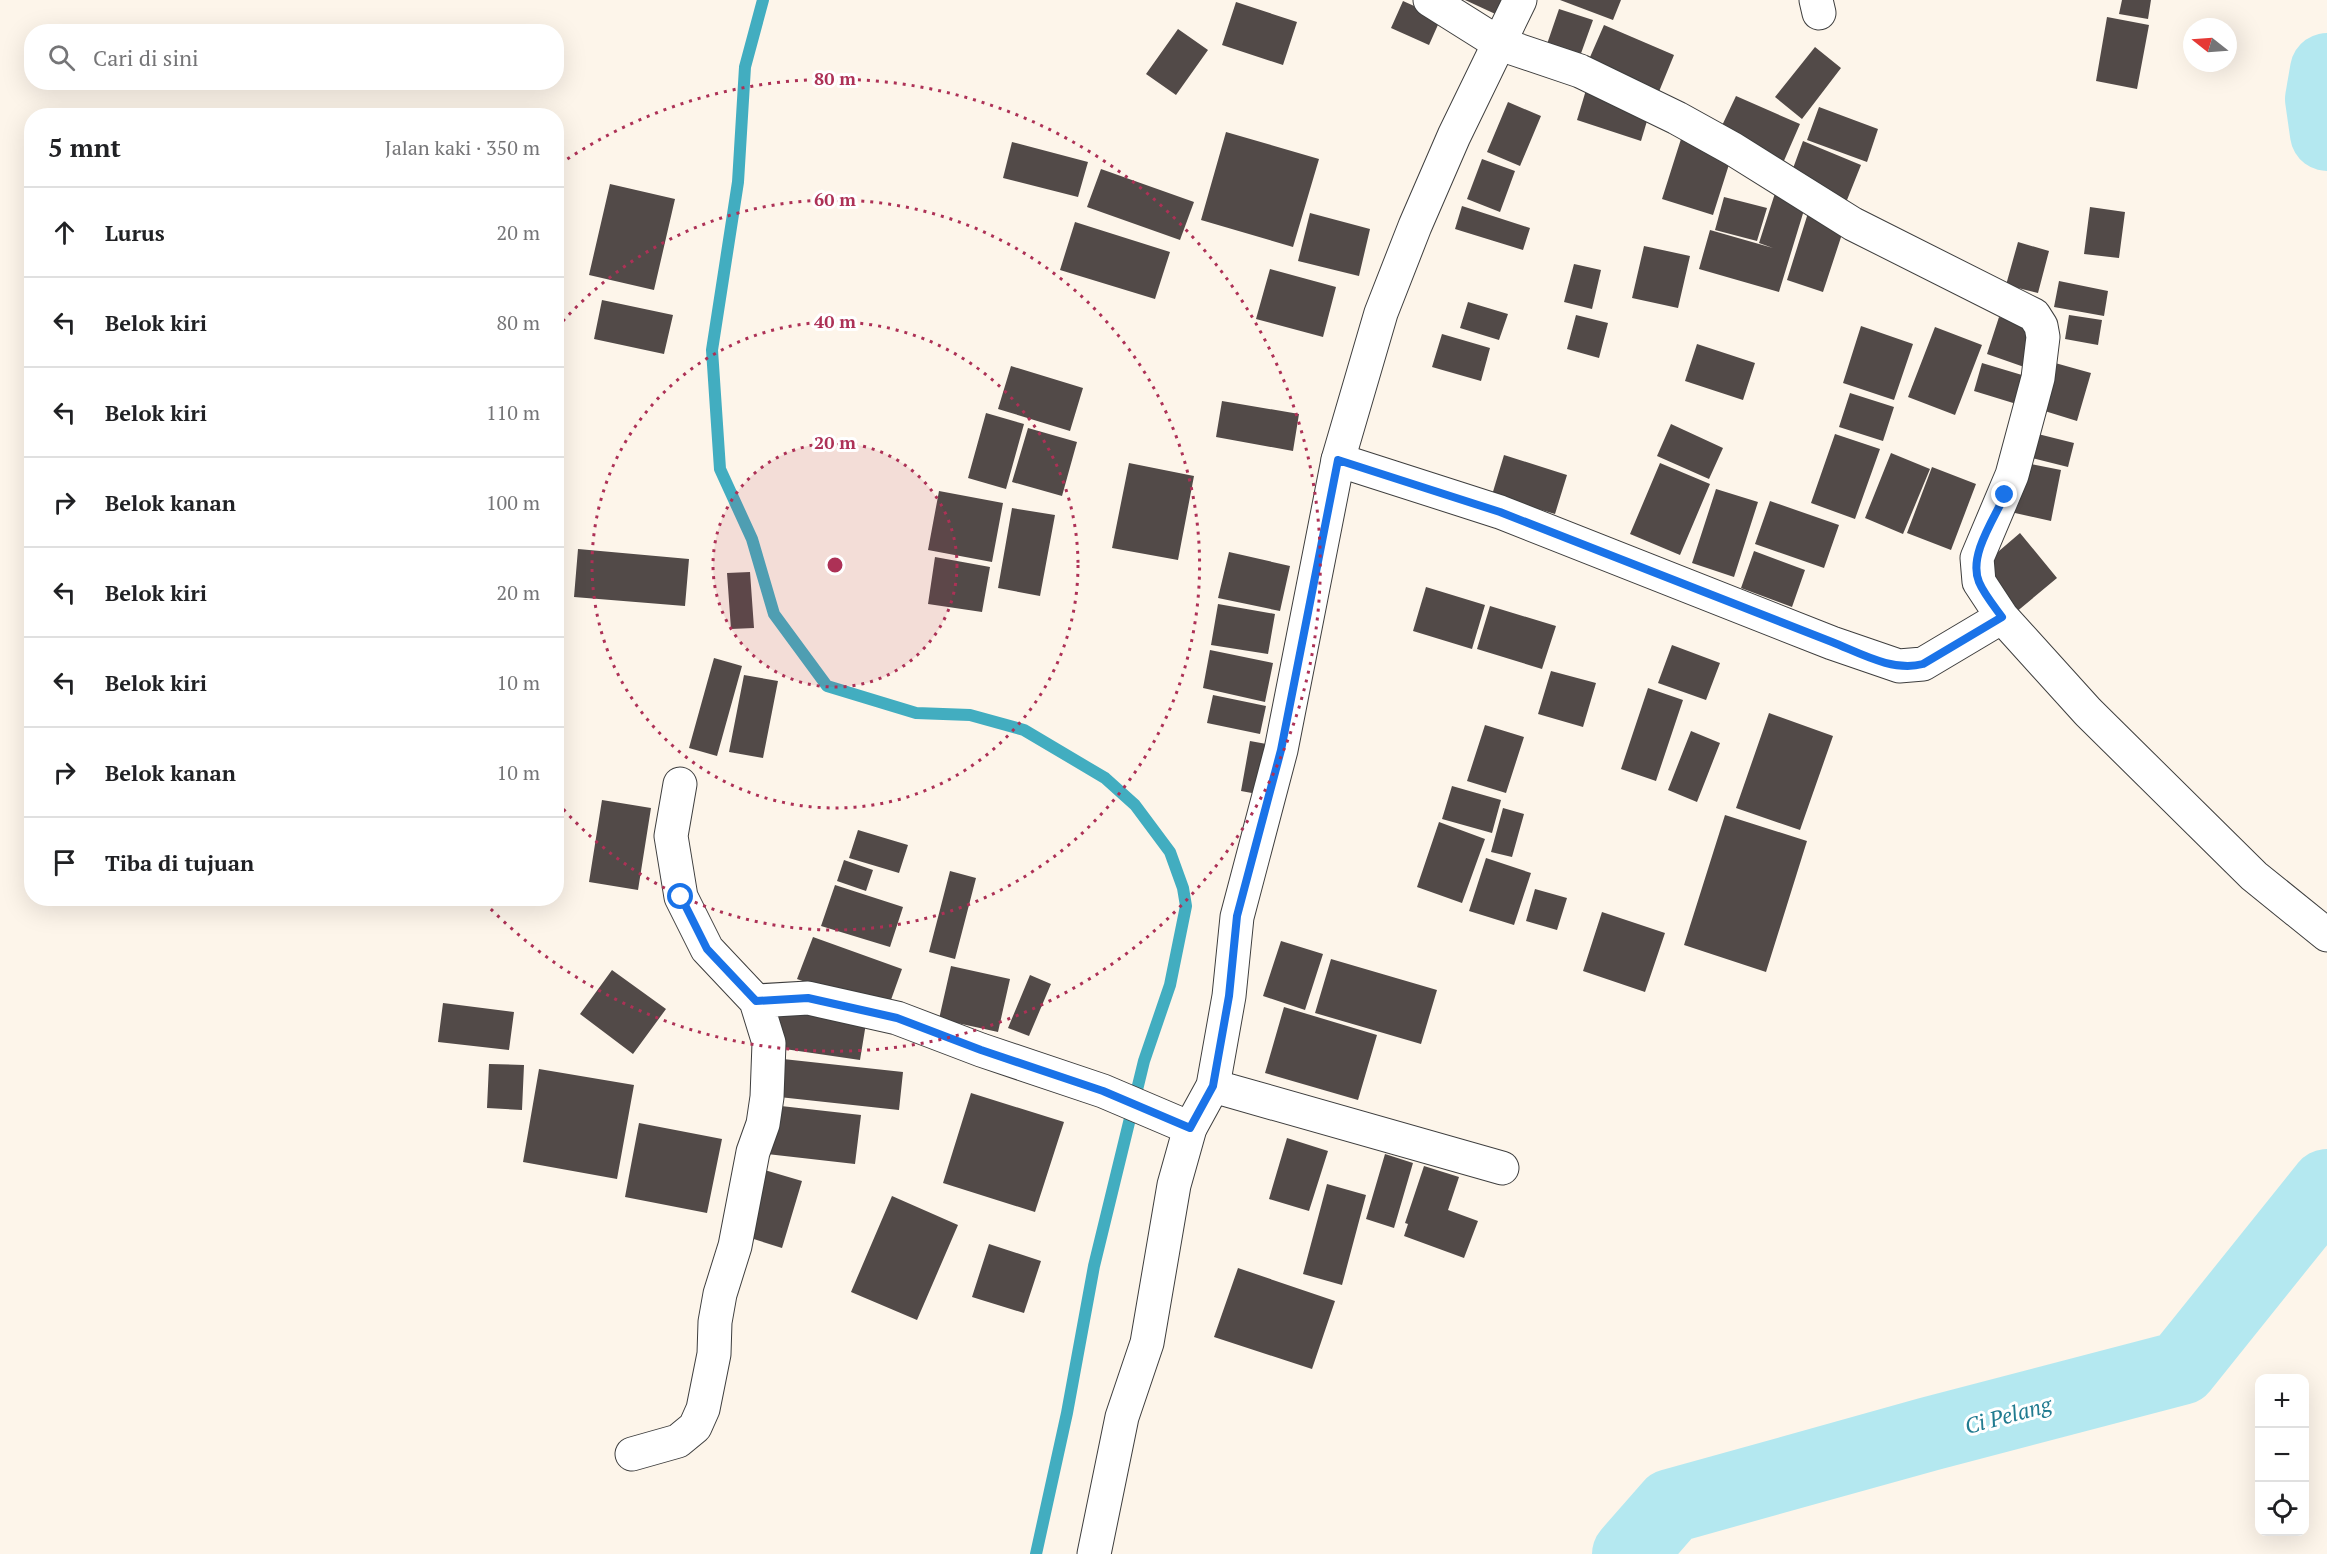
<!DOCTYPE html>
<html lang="id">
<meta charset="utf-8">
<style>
body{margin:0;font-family:"PT Serif",serif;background:#f6f6f6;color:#202124}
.controls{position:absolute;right:18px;bottom:18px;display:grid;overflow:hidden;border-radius:12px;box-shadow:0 6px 24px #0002}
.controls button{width:54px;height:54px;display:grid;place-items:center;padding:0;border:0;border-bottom:2px solid #e0e0e0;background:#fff;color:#202124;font:30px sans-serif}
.compass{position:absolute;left:2183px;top:18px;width:54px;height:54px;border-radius:50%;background:#fff;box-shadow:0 6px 24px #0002;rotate:287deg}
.stop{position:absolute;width:18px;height:18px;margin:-14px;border:4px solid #1a73e8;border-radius:50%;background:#fff}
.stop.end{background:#1a73e8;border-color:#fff;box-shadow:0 2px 6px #0008}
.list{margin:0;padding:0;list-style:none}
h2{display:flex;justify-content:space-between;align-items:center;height:78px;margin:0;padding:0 24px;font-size:26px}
h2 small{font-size:20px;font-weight:400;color:#757577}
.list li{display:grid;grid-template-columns:39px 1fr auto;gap:18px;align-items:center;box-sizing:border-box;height:90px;padding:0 24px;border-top:2px solid #e0e0e0}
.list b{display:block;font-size:22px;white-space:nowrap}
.list em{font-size:20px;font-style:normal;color:#757577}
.icon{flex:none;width:33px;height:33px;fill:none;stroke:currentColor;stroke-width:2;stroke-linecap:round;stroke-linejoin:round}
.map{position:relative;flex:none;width:2327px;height:1554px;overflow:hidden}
.search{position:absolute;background:#fff;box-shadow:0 6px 24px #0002;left:24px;top:24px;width:540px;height:66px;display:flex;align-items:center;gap:15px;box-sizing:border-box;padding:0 21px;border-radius:24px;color:#757577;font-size:22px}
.panel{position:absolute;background:#fff;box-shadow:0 6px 24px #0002;left:24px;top:108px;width:540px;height:798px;border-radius:24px}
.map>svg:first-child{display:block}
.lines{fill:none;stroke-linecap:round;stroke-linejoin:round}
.stream{stroke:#42adc0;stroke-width:12}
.river{stroke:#b4e8f0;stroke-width:74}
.building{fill:#524a48}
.minor-casing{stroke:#3e3e3e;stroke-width:35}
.tertiary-casing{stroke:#3e3e3e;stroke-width:35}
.minor{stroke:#fff;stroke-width:33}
.tertiary{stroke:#fff;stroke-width:33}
.route{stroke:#1a73e8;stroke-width:8}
.ring{fill:none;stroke:#ad3156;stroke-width:3;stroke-dasharray:3 6}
.labels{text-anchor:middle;stroke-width:6;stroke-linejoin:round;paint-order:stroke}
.water-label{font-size:22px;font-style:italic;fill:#217b90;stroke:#fff}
.centre{fill:#ad3156;stroke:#fff;stroke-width:3}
.ring-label{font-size:18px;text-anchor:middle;font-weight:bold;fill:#ad3156;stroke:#fff;stroke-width:6;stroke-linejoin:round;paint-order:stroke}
</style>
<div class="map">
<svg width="2327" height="1554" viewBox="0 0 2327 1554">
<rect width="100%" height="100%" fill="#fdf5ea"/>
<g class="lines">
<path class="stream" d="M763,0L745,67L738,182L712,350L720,469L752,539L774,614L827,686L916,713L970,715L1024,730L1105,778L1135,805L1170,852L1183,888L1186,906L1170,985L1144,1061L1094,1266L1067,1413L1036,1554"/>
<path class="river" d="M2327,70L2322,99L2327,134
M1629,1554L1671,1506L1929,1434L2181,1368L2327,1186"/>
</g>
<path class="building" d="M1465,0H1512L1504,18Z
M1560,0H1621L1613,20Z
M2122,0H2151L2148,19L2119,14Z
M1403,1L1441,18L1429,45L1391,28Z
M1236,2L1297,22L1283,65L1222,45Z
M1559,9L1593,20L1579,59L1546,47Z
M2107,17L2149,25L2137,89L2096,81Z
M1604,25L1674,55L1658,94L1587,64Z
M1178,29L1208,50L1176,95L1146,74Z
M1815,47L1841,68L1802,119L1775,97Z
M1586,90L1650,111L1641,141L1577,120Z
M1736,96L1800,124L1783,163L1718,134Z
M1508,102L1541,116L1520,166L1487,152Z
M1819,107L1878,129L1867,162L1807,140Z
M1226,132L1319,159L1293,247L1201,220Z
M1681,139L1732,155L1713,215L1662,199Z
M1803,141L1861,165L1845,205L1788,182Z
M1012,142L1088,162L1078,197L1003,178Z
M1482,159L1515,171L1500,212L1467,199Z
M1101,169L1194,202L1180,240L1087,207Z
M610,184L675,199L654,290L589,275Z
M1777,187L1808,197L1779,292L1699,269L1710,230L1773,248L1759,243Z
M1724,197L1767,208L1757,241L1715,230Z
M1462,206L1530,228L1523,250L1455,229Z
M2090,207L2125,212L2119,258L2084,254Z
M1310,213L1370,229L1359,276L1298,261Z
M1808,213L1845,225L1823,292L1787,280Z
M1075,222L1170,252L1155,299L1060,270Z
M2018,242L2049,251L2038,293L2006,285Z
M1644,246L1690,256L1678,308L1632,298Z
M1574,264L1601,270L1592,309L1564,302Z
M1270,269L1336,287L1323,337L1256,319Z
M2059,281L2108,291L2104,316L2054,307Z
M602,300L673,315L664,354L594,339Z
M1468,302L1508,314L1499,340L1460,328Z
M1576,315L1608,323L1599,358L1567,349Z
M2069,315L2102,320L2098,345L2065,339Z
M1999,317L2040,330L2027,368L1987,354Z
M1861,326L1913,344L1894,400L1843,383Z
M1935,327L1982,345L1955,415L1908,397Z
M1442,334L1490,348L1481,381L1432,367Z
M1697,344L1755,363L1743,400L1685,381Z
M2048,361L2091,373L2077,421L2035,408Z
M1982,363L2032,378L2023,406L1974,391Z
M1011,366L1083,388L1070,431L998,409Z
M1850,393L1894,407L1883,441L1839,427Z
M1222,401L1299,414L1293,451L1216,437Z
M986,413L1024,424L1006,489L968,478Z
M1671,424L1723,448L1709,479L1657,456Z
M1028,428L1077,442L1062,496L1012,482Z
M2030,432L2074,443L2068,467L2024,456Z
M1835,434L1880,449L1855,519L1811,503Z
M1891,453L1930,469L1903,534L1865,518Z
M1504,455L1567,475L1555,514L1492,495Z
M2016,461L2061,470L2051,521L2006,511Z
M1129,463L1194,476L1178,560L1112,548Z
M1660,463L1710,484L1680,555L1630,534Z
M1932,467L1976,484L1951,550L1907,533Z
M1716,489L1758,502L1734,577L1692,563Z
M939,491L1003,503L992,562L928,550Z
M1770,501L1839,525L1824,568L1755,544Z
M1012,508L1055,515L1040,596L998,588Z
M2020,533L2057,578L2015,613L1978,569Z
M578,549L689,559L685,606L574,597Z
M1754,551L1805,570L1792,607L1741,588Z
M1229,552L1290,566L1280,611L1218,598Z
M935,557L990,567L982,612L928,604Z
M750,572L754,628L731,629L727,573Z
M1426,587L1485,605L1472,649L1413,631Z
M1218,604L1275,614L1268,654L1211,645Z
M1490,606L1556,626L1542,669L1477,649Z
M1672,645L1720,663L1706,700L1658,683Z
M1210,650L1273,663L1265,702L1203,688Z
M714,658L742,666L717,756L689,748Z
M1551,671L1596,683L1583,727L1538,714Z
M744,675L778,681L763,758L729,752Z
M1648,688L1683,700L1656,781L1621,769Z
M1213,695L1266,706L1260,734L1207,723Z
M1769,713L1833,736L1800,830L1736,808Z
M1485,725L1524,737L1506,793L1467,781Z
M1691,731L1720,743L1697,802L1668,790Z
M1250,741L1277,746L1268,796L1241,791Z
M1452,786L1501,800L1492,833L1442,819Z
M602,800L651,808L638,890L589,882Z
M1503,808L1524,814L1512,857L1491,852Z
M1725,815L1807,841L1766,972L1684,945Z
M1439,822L1485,839L1462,903L1417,887Z
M858,830L908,845L899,873L849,858Z
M1486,858L1531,873L1514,925L1469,911Z
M844,860L873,870L866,891L837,881Z
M950,871L976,878L955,959L929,952Z
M835,885L903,907L890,947L821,926Z
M1535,889L1567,898L1557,930L1526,921Z
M1602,912L1665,933L1645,992L1583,971Z
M813,937L902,969L887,1011L797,979Z
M1281,941L1323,954L1305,1010L1263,996Z
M1331,959L1437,990L1421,1044L1315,1013Z
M951,966L1010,979L998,1032L939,1019Z
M612,970L666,1009L633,1054L580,1014Z
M1030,975L1051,984L1029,1036L1008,1028Z
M443,1003L514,1012L509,1050L438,1042Z
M778,1003L867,1017L860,1060L771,1047Z
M1284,1007L1377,1035L1358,1100L1265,1073Z
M783,1059L903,1072L899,1110L779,1097Z
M489,1064L524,1065L522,1110L487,1108Z
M539,1069L634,1085L617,1179L523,1162Z
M971,1093L1064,1122L1035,1212L943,1183Z
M772,1105L861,1115L855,1164L767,1154Z
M639,1123L722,1139L707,1213L625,1197Z
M1287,1138L1328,1151L1309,1211L1269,1199Z
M1385,1154L1413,1163L1394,1228L1366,1219Z
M1424,1166L1459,1177L1448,1210L1478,1221L1464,1258L1404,1236L1408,1224L1405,1223Z
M761,1169L802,1181L782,1248L741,1235Z
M1327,1184L1366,1195L1342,1285L1303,1274Z
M892,1196L958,1225L917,1320L851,1292Z
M989,1244L1041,1261L1024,1313L972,1297Z
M1238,1268L1335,1301L1312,1369L1214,1337Z"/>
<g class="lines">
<defs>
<path id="minor" d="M1430,0L1500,44L1580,71L1677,118L1733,149L1853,224L2034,315L2041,326L2043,337L2038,378L2012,475L1977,558L1979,582L2002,617L2088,712L2254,876L2327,935
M1816,0L1819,13
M1338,460L1500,512L1832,643L1899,666L1923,664L2002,617
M756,1001L808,998L897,1018L981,1050L1103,1091L1190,1128
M1213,1086L1502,1168
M632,1454L678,1441L695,1427L703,1409L714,1354L715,1322L720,1294L735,1246L753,1152L763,1124L767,1097L769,1043L756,1001L707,949L681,897L671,836L680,784"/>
<path id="tertiary" d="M1094,1554L1122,1417L1147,1343L1174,1185L1190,1128L1213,1086L1229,996L1237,917L1281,750L1338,460L1381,313L1415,226L1454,136L1520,0"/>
</defs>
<use href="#minor" class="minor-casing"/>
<use href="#tertiary" class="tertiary-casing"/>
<use href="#minor" class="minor"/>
<use href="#tertiary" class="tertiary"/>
</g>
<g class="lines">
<path class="route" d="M681,897L707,949L756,1001L808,998L897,1018L981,1050L1103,1091L1190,1128L1213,1086L1229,996L1237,916L1281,750L1338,460L1500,512L1832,642C1860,653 1892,672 1923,664L2002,617C1994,606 1984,594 1979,582C1968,556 1994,519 2005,495"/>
</g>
<circle cx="835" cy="565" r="122" fill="#ad3156" fill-opacity=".12"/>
<g class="ring">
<circle cx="835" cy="565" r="122"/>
<circle cx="835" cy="565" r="243"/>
<path d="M557 328A365 365 0 1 1 557 802"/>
<path d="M560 164A486 486 0 1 1 482 900"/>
</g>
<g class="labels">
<g class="water-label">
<text transform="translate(2008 1415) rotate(-15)" y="8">Ci Pelang</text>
</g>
</g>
<circle cx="835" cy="565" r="9" class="centre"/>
<g class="ring-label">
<text x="835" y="85">80 m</text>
<text x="835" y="206">60 m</text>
<text x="835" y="328">40 m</text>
<text x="835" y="449">20 m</text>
</g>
</svg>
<div class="controls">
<button>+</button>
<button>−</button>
<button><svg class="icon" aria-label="locate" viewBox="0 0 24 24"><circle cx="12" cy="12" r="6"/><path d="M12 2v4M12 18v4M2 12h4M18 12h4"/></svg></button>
</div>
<svg class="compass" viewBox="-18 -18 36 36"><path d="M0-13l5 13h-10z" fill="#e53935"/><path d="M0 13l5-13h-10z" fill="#757577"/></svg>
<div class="stop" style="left:681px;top:897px"></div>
<div class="stop end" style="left:2005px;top:495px"></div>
<div class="search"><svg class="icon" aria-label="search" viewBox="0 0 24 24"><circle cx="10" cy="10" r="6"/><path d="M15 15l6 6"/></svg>Cari di sini</div>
<section class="panel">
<h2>5 mnt<small>Jalan kaki · 350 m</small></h2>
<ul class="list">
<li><svg class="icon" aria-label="ahead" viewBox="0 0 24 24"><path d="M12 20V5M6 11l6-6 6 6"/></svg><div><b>Lurus</b></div><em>20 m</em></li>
<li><svg class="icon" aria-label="left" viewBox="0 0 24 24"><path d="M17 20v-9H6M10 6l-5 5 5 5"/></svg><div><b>Belok kiri</b></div><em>80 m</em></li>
<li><svg class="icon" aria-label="left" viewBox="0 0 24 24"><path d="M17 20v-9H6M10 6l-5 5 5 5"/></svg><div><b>Belok kiri</b></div><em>110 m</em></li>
<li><svg class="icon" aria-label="right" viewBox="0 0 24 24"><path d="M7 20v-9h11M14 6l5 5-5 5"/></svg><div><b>Belok kanan</b></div><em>100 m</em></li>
<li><svg class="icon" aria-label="left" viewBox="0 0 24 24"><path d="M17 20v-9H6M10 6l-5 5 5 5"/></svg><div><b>Belok kiri</b></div><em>20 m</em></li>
<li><svg class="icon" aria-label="left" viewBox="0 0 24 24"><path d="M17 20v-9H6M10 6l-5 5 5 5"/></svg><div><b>Belok kiri</b></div><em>10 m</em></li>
<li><svg class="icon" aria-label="right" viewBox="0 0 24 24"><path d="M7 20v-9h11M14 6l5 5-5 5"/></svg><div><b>Belok kanan</b></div><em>10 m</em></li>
<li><svg class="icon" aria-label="arrive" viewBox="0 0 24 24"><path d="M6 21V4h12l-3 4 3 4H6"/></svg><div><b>Tiba di tujuan</b></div></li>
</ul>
</section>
</div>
